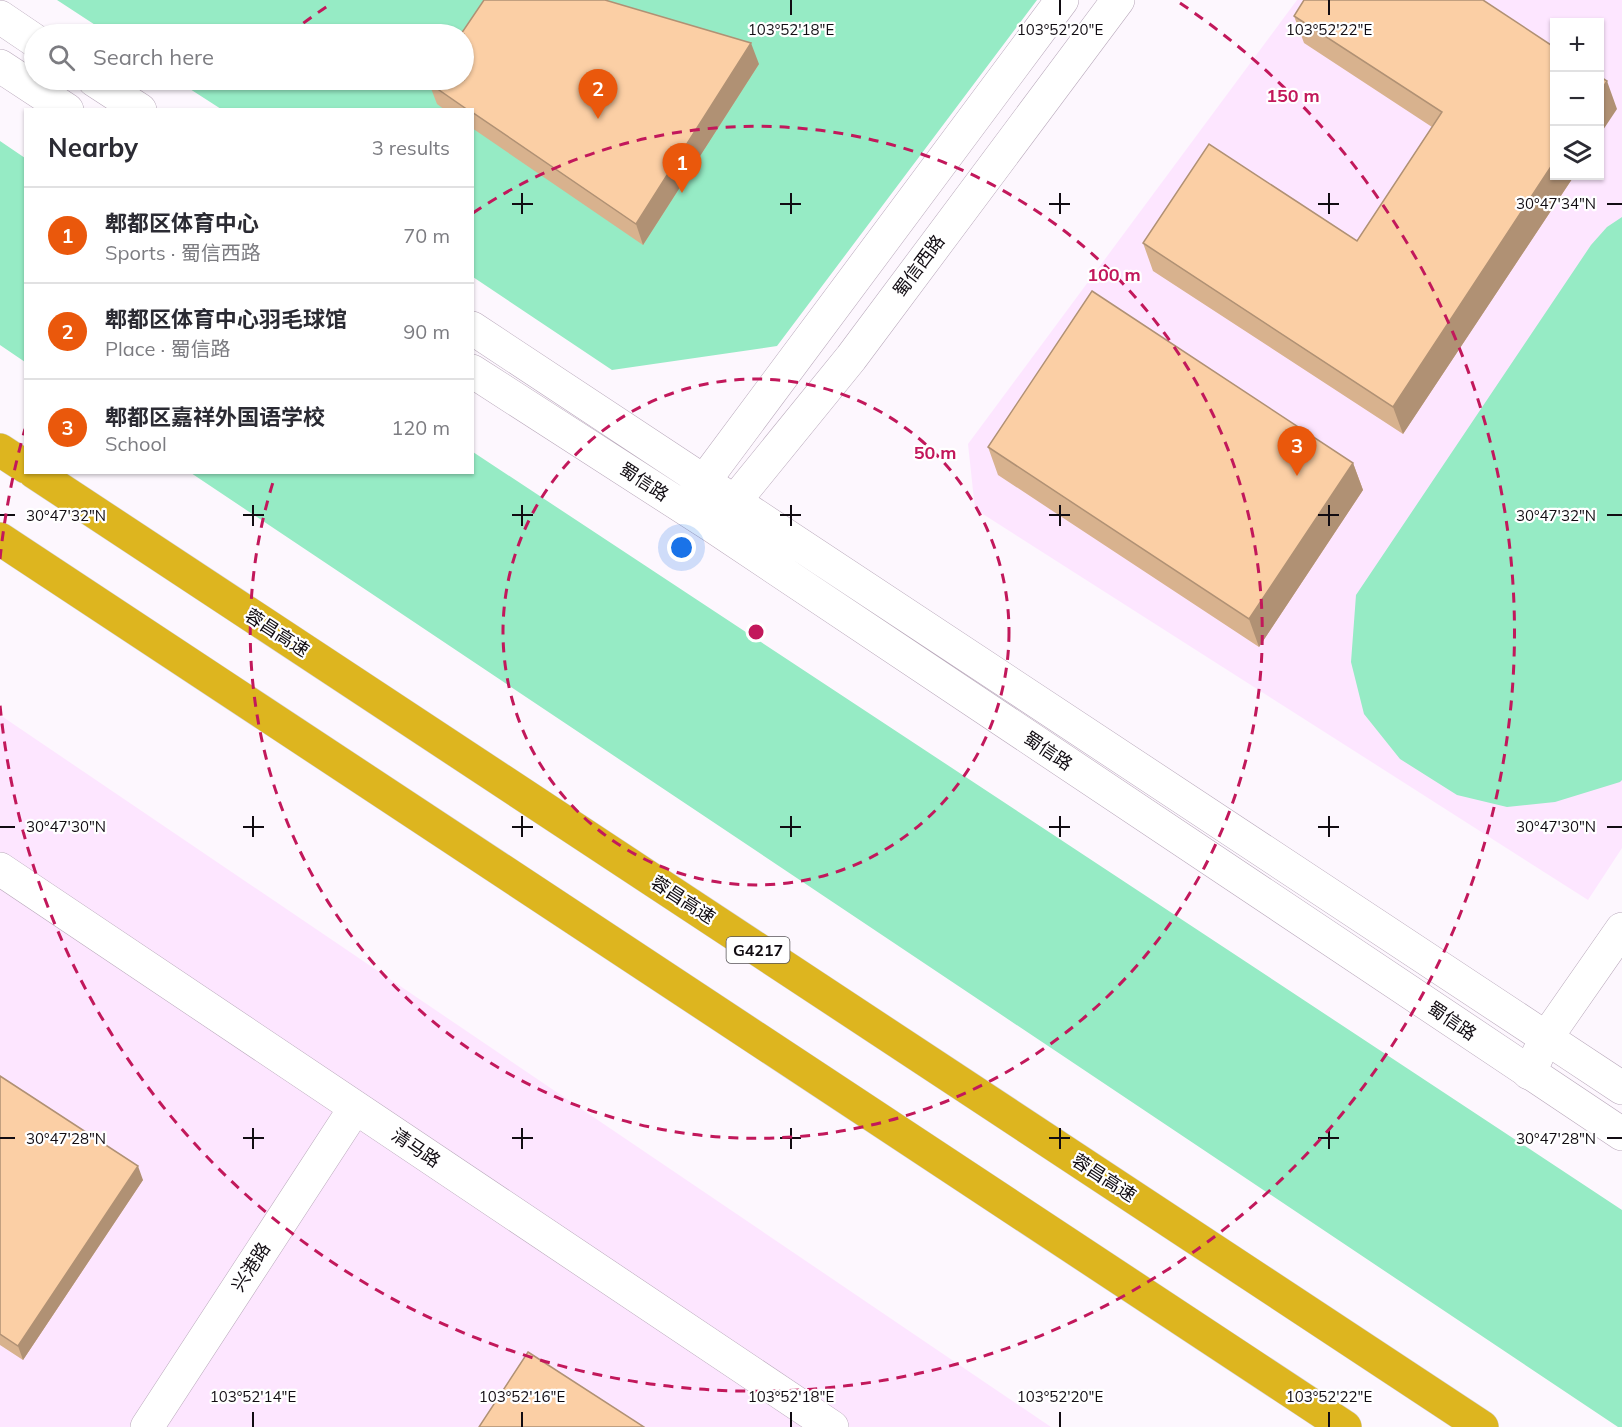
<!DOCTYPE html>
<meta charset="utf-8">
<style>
body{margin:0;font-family:Mulish,"Noto Sans SC",sans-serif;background:#f7f7f7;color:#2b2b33}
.controls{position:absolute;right:18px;top:18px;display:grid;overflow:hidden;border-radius:0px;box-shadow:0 2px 4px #0004}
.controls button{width:54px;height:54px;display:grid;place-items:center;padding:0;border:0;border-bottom:2px solid #e1e1e2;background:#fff;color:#2b2b33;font:30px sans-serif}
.you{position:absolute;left:682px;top:548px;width:21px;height:21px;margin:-15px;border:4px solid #fff;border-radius:50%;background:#1a73e8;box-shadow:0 0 0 9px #1a73e833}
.badge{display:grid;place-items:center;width:39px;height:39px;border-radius:50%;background:#ea580c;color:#fff;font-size:20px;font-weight:700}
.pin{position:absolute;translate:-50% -50px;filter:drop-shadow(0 2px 3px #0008)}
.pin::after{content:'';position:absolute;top:32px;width:21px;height:18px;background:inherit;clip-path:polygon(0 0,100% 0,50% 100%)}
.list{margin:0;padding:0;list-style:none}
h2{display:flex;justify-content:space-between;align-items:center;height:78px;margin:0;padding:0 24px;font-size:26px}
h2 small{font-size:20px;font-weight:400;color:#7c7c81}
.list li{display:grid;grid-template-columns:39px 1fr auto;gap:18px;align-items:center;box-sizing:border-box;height:96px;padding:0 24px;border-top:2px solid #e1e1e2}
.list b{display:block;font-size:22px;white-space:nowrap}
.list p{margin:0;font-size:20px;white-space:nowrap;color:#7c7c81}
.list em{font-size:20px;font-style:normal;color:#7c7c81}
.icon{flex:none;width:33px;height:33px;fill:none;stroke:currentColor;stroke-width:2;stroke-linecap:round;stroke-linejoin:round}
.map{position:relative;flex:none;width:1622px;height:1427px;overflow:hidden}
.search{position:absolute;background:#fff;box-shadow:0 2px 4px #0004;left:24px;top:24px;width:450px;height:66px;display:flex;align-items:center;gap:15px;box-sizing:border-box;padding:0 21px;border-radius:33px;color:#7c7c81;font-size:22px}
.panel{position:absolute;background:#fff;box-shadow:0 2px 4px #0004;left:24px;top:108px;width:450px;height:366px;border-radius:0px}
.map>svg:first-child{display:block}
.built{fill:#fde6ff;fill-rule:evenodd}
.green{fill:#96ebc5}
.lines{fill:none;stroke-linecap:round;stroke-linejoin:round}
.minor-casing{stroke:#b9a9bb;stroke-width:34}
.tertiary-casing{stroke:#b9a9bb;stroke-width:34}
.secondary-casing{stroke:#b9a9bb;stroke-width:34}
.motorway-casing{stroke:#d4d3d4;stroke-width:34}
.minor{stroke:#fff;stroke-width:33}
.tertiary{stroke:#fff;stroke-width:33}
.secondary{stroke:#fff;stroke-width:33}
.motorway{stroke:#ddb51f;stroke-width:33}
.wall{fill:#d8b28e}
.shaded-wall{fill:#b09174}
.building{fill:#fbcfa5;stroke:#b09174;stroke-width:1.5}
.ticks{fill:none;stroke:#110c12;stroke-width:2}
.ring{fill:none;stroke:#c2185b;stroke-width:3;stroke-dasharray:10 8}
.labels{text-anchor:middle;stroke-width:4.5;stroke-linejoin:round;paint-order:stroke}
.shield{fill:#fff;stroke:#585559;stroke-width:1.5}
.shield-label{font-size:16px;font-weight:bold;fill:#110c12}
.street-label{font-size:18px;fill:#110c12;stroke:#fff}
.ticks-label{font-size:15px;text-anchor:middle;fill:#110c12;stroke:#fff;stroke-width:4.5;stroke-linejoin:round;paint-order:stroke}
.centre{fill:#c2185b;stroke:#fff;stroke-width:3}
.ring-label{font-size:18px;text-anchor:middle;font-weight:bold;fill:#c2185b;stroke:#fff;stroke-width:4.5;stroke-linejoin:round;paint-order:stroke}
</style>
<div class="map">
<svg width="1622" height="1427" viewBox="0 0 1622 1427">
<rect width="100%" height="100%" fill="#fdf7fe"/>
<path class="built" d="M1297,0H1622V848L1588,900L975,509L968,444ZM1554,22H1600V176H1554Z
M0,715L1051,1427H0Z"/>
<path class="green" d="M57,0H1037L777,346L612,370L473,277L472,110L221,109L176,80H464V34H109Z
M0,141L25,158V362L0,345Z
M1622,217V780L1620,782L1555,802L1507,807L1457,795L1400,759L1364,714L1351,662L1356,595L1591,245L1607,227Z
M473,452L1622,1210V1427H1618L191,473L472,472Z"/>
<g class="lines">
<defs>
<path id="minor" d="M1529,1073L1546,1038L1622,929
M147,1427L355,1108"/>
<path id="tertiary" d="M687,504L1062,0
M717,523L851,358L1118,0
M0,869L832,1427"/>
<path id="secondary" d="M0,17L34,40
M0,66L67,110
M94,80L140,110
M472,328L1622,1088
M472,371L714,527L1622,1134"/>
<path id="motorway" d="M0,450L26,467
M34,472L1482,1427
M0,539L1345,1427"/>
</defs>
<use href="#minor" class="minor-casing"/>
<use href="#tertiary" class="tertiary-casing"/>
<use href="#secondary" class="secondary-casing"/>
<use href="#motorway" class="motorway-casing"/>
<use href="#minor" class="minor"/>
<use href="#tertiary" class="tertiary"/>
<use href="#secondary" class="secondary"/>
<use href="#motorway" class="motorway"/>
</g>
<path class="wall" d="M1294,16L1554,176H1574L1403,434L1153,271L1143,243L1357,241L1432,127L1304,43Z
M759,64L643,245L472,128V110H445L437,104L429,83Z
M988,447L1353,463L1363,490L1259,647L998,475Z
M0,1076L143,1180L23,1360L0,1345Z"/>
<path class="shaded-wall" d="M751,43L759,64L643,245L636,224Z
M1607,81L1617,109L1599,136V94Z
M1554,162V176H1574L1403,434L1393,407Z
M1353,463L1363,490L1259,647L1249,619Z
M138,1166L143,1180L23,1360L18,1346Z"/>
<path class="building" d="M484,0H605L751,43L636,224L472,112V110H468L429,83L431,80H464V34H461Z
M1304,0H1483L1554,47V162L1393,407L1143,243L1209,144L1357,241L1442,112L1294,16Z
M1599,76L1607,81L1599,94Z
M1092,291L1353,463L1249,619L988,447Z
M0,1076L138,1166L18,1346L0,1334Z
M528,1352L644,1427H479Z"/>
<path class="ticks" d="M791,0V15M1060,0V15M1329,0V15M522,193V214M791,193V214M1060,193V214M1329,193V214M512,204H533M780,204H801M1049,204H1070M1318,204H1339M1607,204H1622M253,505V526M522,505V526M791,505V526M1060,505V526M1329,505V526M0,515H15M243,515H264M512,515H533M780,515H801M1049,515H1070M1318,515H1339M1607,515H1622M253,816V837M522,816V837M791,816V837M1060,816V837M1329,816V837M0,827H15M243,827H264M512,827H533M780,827H801M1049,827H1070M1318,827H1339M1607,827H1622M253,1128V1149M522,1128V1149M791,1128V1149M1060,1128V1149M1329,1128V1149M0,1138H15M243,1138H264M512,1138H533M780,1138H801M1049,1138H1070M1318,1138H1339M1607,1138H1622M253,1412V1427M522,1412V1427M791,1412V1427M1060,1412V1427M1329,1412V1427"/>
<g class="ring">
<circle cx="756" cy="632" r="253"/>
<path d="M473 213A506 506 0 1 1 275 476"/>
<path d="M0 559A759 759 0 0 1 25 429M289 34A759 759 0 0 1 332 3M1180 3A759 759 0 1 1 0 705"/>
</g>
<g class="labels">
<rect class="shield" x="726.5" y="937" width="63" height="26" rx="4.5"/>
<g class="shield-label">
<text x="758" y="956">G4217</text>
</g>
<g class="street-label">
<text transform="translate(919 266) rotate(-53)" y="6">蜀信西路</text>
<text transform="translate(644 482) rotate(33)" y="6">蜀信路</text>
<text transform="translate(277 633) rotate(33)" y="6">蓉昌高速</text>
<text transform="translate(1048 751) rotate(34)" y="6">蜀信路</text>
<text transform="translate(683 900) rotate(33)" y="6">蓉昌高速</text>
<text transform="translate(1452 1021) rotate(34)" y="6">蜀信路</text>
<text transform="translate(416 1148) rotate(34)" y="6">清马路</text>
<text transform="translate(1104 1178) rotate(33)" y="6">蓉昌高速</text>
<text transform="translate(251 1267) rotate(-57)" y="6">兴港路</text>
</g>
</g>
<g class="ticks-label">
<text x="791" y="35">103°52'18"E</text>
<text x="1060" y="35">103°52'20"E</text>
<text x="1329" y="35">103°52'22"E</text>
<text x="1556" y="209">30°47'34"N</text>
<text x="66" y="521">30°47'32"N</text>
<text x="1556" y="521">30°47'32"N</text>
<text x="66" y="832">30°47'30"N</text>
<text x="1556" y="832">30°47'30"N</text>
<text x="66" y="1144">30°47'28"N</text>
<text x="1556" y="1144">30°47'28"N</text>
<text x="253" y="1402">103°52'14"E</text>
<text x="522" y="1402">103°52'16"E</text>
<text x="791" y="1402">103°52'18"E</text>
<text x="1060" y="1402">103°52'20"E</text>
<text x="1329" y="1402">103°52'22"E</text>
</g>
<circle cx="756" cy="632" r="9" class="centre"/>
<g class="ring-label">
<text x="1293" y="102">150 m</text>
<text x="1114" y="281">100 m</text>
<text x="935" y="459">50 m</text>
</g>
</svg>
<div class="controls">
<button>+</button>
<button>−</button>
<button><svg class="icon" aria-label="layers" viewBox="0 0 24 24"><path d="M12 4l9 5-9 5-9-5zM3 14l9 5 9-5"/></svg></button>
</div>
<div class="you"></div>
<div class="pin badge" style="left:682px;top:193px">1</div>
<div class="pin badge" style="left:598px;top:119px">2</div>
<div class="pin badge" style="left:1297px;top:476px">3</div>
<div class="search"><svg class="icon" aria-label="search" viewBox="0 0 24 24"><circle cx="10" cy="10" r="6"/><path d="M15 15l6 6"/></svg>Search here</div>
<section class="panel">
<h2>Nearby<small>3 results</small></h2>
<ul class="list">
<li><span class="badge">1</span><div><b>郫都区体育中心</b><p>Sports · 蜀信西路</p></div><em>70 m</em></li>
<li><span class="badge">2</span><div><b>郫都区体育中心羽毛球馆</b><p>Place · 蜀信路</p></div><em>90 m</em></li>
<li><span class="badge">3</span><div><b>郫都区嘉祥外国语学校</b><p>School</p></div><em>120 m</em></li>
</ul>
</section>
</div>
